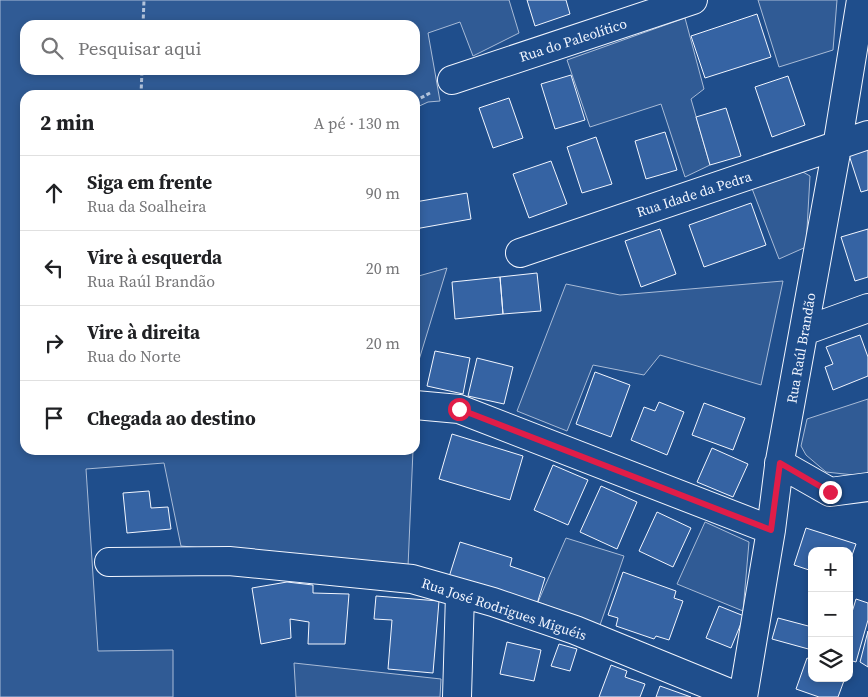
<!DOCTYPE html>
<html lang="pt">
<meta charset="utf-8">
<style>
body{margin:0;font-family:"Source Serif 4",serif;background:#f6f6f6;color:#202124}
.controls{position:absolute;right:15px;bottom:15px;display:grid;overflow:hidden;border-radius:10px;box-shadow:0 2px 8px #0003}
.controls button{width:45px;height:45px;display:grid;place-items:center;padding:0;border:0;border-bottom:1px solid #e0e0e0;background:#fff;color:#202124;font:25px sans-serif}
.stop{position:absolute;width:15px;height:15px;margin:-11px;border:4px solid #e11d48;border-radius:50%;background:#fff}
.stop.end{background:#e11d48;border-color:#fff;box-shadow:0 1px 5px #0008}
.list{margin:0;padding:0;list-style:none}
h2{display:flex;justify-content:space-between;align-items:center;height:65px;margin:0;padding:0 20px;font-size:21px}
h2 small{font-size:16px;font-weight:400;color:#757577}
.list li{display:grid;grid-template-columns:32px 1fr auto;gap:15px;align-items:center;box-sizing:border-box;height:75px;padding:0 20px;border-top:1px solid #e0e0e0}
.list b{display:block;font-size:19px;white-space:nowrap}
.list p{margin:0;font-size:16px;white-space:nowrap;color:#757577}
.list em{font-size:16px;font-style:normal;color:#757577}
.icon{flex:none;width:28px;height:28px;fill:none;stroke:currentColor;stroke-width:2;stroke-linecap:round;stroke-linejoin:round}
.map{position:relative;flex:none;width:868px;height:697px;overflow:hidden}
.search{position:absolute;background:#fff;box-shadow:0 2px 8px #0003;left:20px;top:20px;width:400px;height:55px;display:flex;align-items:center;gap:12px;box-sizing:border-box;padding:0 18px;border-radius:15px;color:#757577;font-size:19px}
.panel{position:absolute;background:#fff;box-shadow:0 2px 8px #0003;left:20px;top:90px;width:400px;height:365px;border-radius:15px}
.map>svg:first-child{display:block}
.built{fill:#305b95;stroke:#a8bbd7;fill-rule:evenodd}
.building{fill:#3563a3;stroke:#f2f6ff}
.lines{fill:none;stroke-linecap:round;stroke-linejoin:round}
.minor-casing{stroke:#f2f6ff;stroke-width:30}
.path{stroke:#b3c4dc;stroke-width:3;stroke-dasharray:4 2.5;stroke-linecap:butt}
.minor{stroke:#1f4e8c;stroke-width:28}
.route{stroke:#e11d48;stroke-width:6}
.labels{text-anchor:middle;stroke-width:4;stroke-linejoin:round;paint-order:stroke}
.street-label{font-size:14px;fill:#f2f6ff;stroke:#1f4e8c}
</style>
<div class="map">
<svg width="868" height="697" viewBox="0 0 868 697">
<rect width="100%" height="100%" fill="#1f4e8c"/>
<path class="built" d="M0,0H509L519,33L473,56L460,22L428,33L440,101L428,102L415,108V95H25V450H413L408,567L181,546L164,463L86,469L98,651L173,650V697H0ZM25,25H415V70H25Z
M758,0H837L833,50L779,67Z
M685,18L704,89L691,99L710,165L685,177L661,104L590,127L567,60Z
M803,172L810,176L806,247L779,259L751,186Z
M447,268L415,373V277Z
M783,281L761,385L660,355L644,375L593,365L567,431L517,411L566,284L620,295Z
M868,399V474L863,476L826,472L806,455L801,446L807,419Z
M705,522L749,542L743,611L677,584Z
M566,538L624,556L600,625L538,602Z
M294,663L441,679L440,697H296Z"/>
<path class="building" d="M527,0H566L570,14L535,26Z
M757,14L771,57L705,78L691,36Z
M571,75L585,120L555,129L541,84Z
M788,76L805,125L772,137L755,87Z
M509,98L523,138L493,148L479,108Z
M726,108L741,156L710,165L696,117Z
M665,132L677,170L646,179L635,141Z
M596,137L612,184L582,193L567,147Z
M868,149V190L861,192L849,155Z
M551,161L567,204L529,218L513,174Z
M467,193L471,219L415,229V202Z
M751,203L766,245L704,267L689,225Z
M660,229L676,274L641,287L625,241Z
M868,229V277L855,281L841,237Z
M537,273L541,311L503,314L500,277Z
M500,277L503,314L455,319L452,282Z
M860,335L868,357V376L833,390L825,367L833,364L826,347Z
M435,351L470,358L463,394L427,386Z
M477,358L513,367L504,404L468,396Z
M595,372L630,385L611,437L576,424Z
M659,402L684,412L667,455L631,440L644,407L655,411Z
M704,403L745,418L733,450L692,435Z
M452,434L523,456L510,500L439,479Z
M712,448L748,464L733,497L697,482Z
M553,465L588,480L568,525L534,510Z
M601,486L637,502L617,549L580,532Z
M149,491L151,508L168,507L171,529L127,533L123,493Z
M657,512L691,528L673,567L639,551Z
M806,528L856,544L849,564V551H812V571L794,565Z
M460,542L512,558L510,566L545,578L537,604L449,577Z
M623,572L676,591L674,598L683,601L669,640L656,636L654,639L616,626L618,618L608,615Z
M287,582L313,585V593L349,594L345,644H308L309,622L290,619L291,638L261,644L252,588Z
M376,596L439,601L433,673L388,669L392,620L374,619Z
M856,599L868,603V620L856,662L849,660V622Z
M719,606L744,616L731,648L706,638Z
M778,618L812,627V650L772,639Z
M868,631V667L860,662Z
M507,642L541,650L534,681L500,674Z
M559,644L577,649L570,671L551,666Z
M807,658L812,660V678H845L838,697H819L796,689Z
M611,665L627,671L625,677L645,684L640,697H599Z
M660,686L691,697H656Z"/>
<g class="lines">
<defs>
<path id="minor" d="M452,80L693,0
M520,253L868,135
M804,331L868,308
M415,405L459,409L771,530
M779,463L830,492L868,487
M109,562L229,561L412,579L493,602L575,630L739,697
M457,697L460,594
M743,697L771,530L779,466L837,147L861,0"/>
</defs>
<use href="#minor" class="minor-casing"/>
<path class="path" d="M143,25L144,0
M141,95L142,70
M415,101L430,93"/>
<use href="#minor" class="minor"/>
</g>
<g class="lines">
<path class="route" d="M459,409L771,530L780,463L830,492"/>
</g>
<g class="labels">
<g class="street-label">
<text transform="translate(573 40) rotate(-18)" y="5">Rua do Paleolítico</text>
<text transform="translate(694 194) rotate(-18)" y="5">Rua Idade da Pedra</text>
<text transform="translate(801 348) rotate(-80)" y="5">Rua Raúl Brandão</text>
<text transform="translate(504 609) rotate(18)" y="5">Rua José Rodrigues Miguéis</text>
</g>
</g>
</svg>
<div class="controls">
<button>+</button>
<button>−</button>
<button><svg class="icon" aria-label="layers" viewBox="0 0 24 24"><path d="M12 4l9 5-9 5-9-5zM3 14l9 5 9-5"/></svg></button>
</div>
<div class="stop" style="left:459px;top:409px"></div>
<div class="stop end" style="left:830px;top:492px"></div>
<div class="search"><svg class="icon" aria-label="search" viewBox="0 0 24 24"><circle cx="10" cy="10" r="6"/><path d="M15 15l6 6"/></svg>Pesquisar aqui</div>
<section class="panel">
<h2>2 min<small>A pé · 130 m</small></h2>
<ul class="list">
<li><svg class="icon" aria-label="ahead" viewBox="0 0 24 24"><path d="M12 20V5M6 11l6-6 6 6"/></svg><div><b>Siga em frente</b><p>Rua da Soalheira</p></div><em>90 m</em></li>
<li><svg class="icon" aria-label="left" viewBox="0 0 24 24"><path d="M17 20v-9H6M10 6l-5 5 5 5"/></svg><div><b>Vire à esquerda</b><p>Rua Raúl Brandão</p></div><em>20 m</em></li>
<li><svg class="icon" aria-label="right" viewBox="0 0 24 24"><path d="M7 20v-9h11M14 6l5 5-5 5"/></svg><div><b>Vire à direita</b><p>Rua do Norte</p></div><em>20 m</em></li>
<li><svg class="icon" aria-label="arrive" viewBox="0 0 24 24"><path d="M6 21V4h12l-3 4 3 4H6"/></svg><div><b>Chegada ao destino</b></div></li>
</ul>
</section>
</div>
